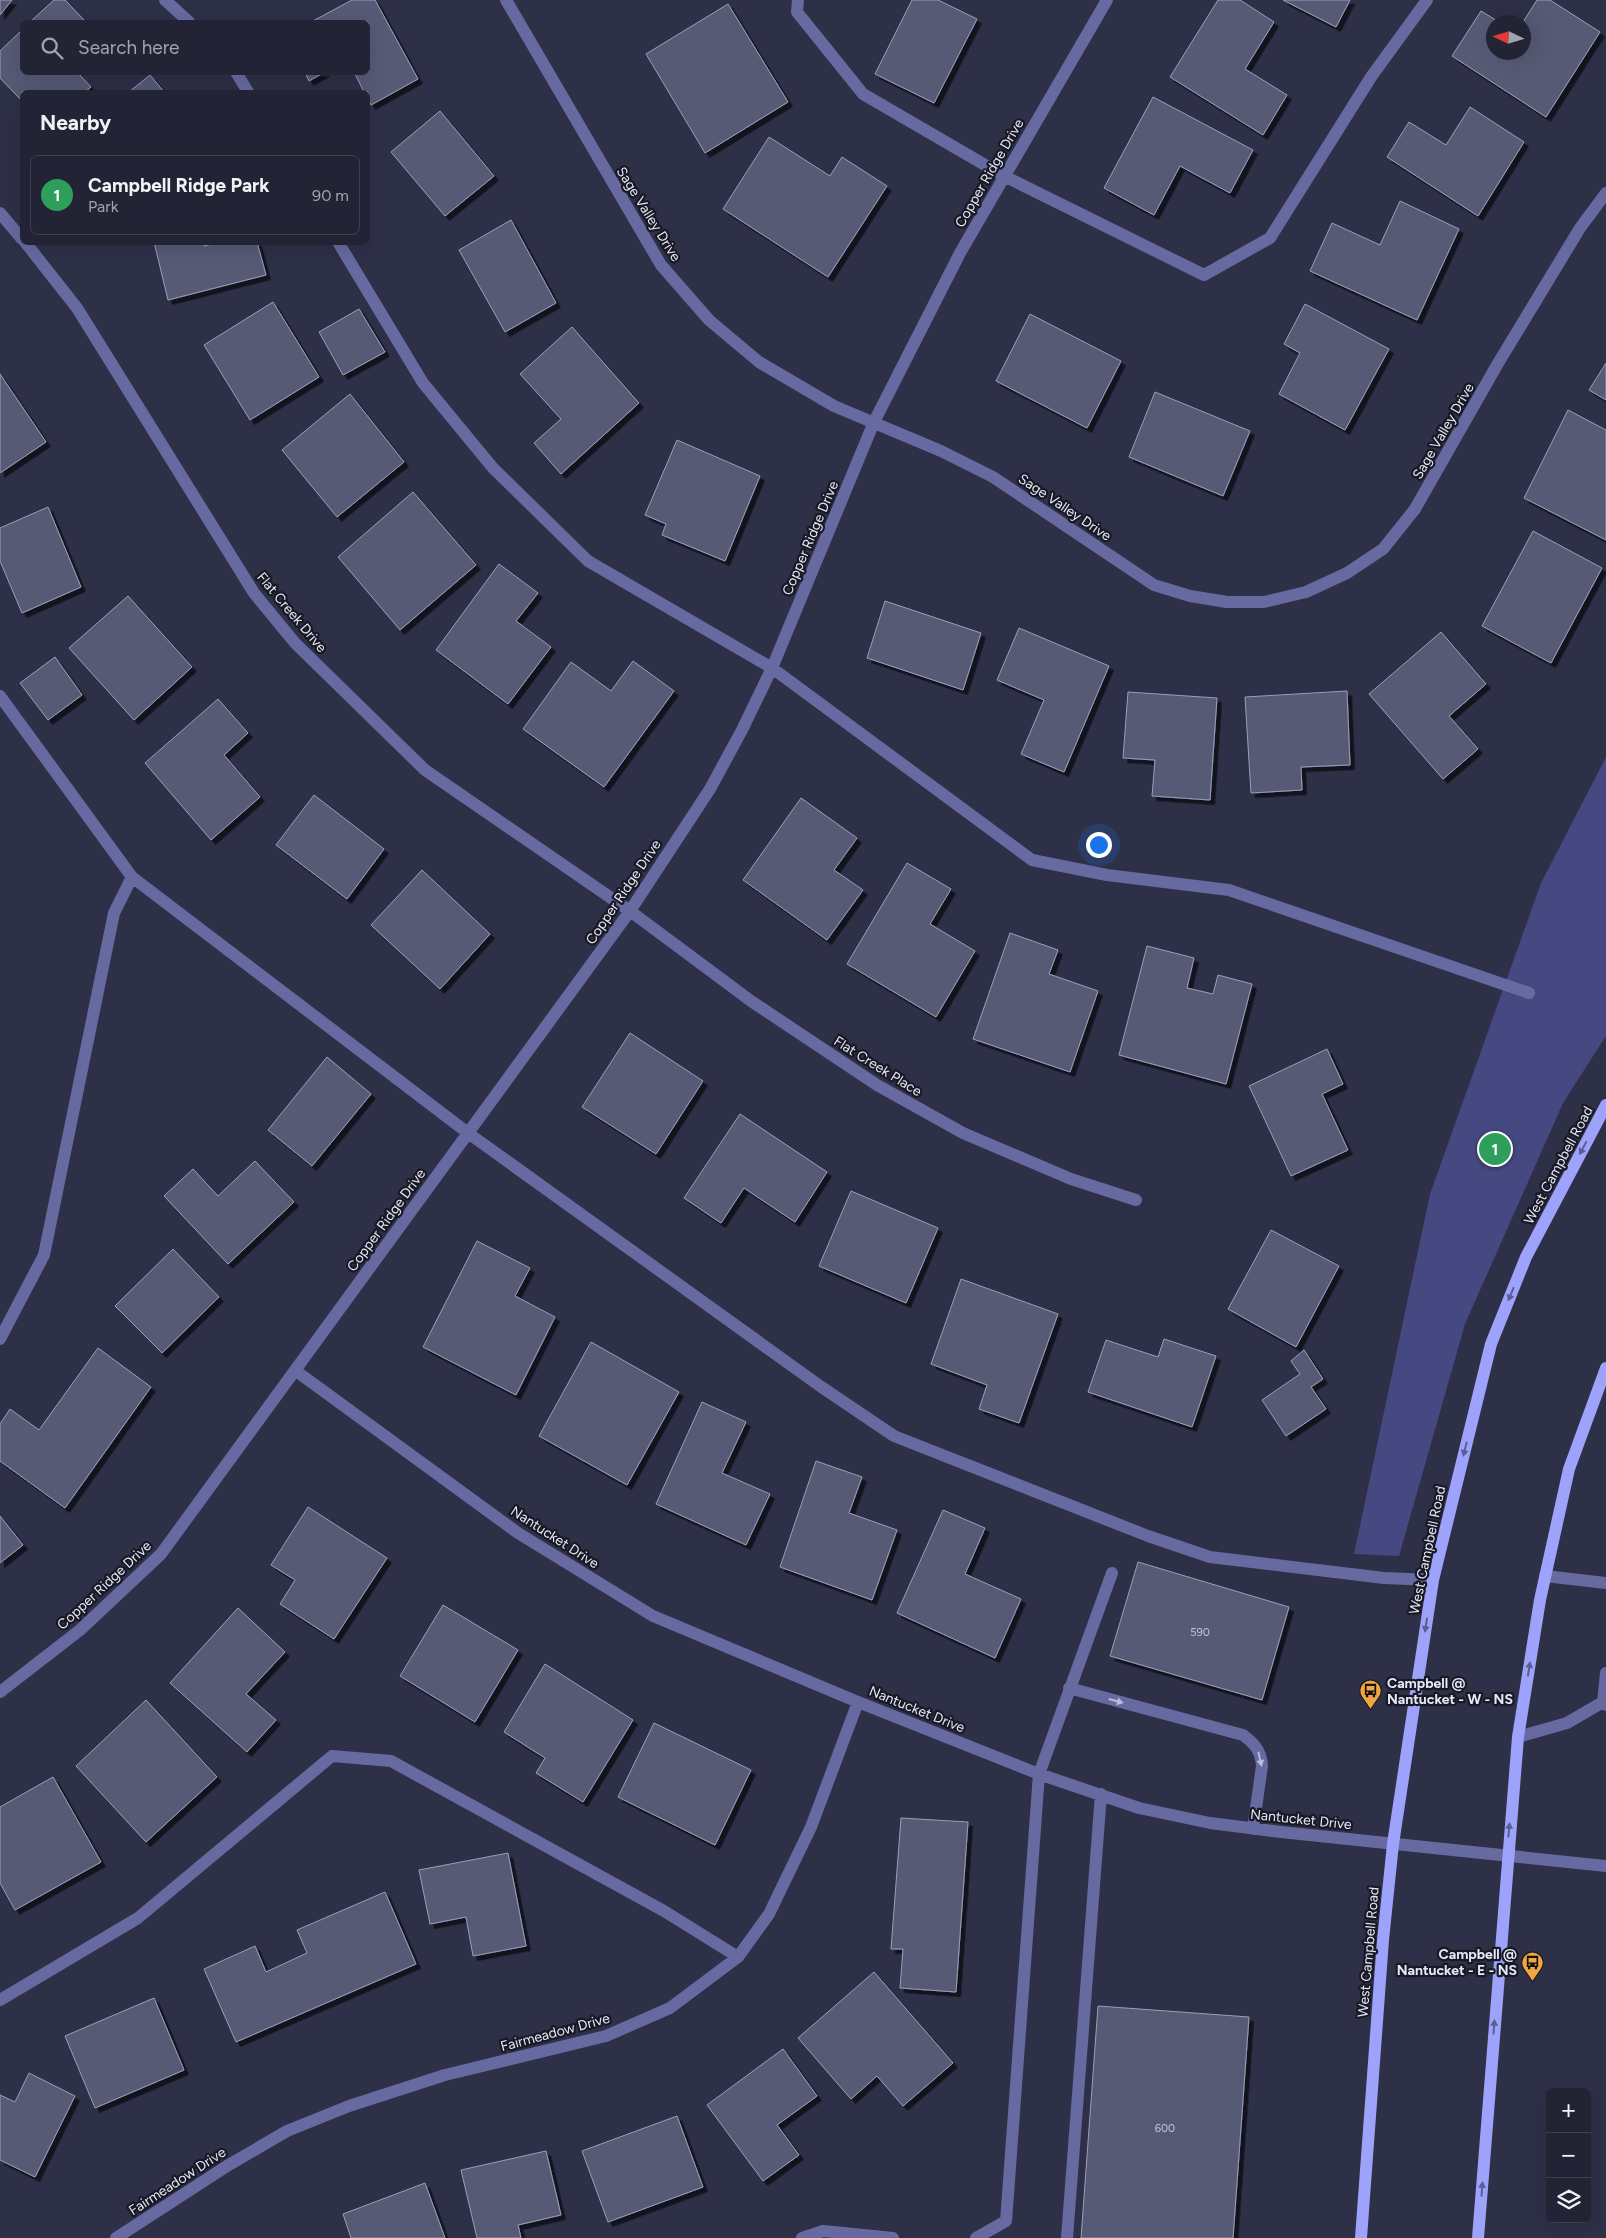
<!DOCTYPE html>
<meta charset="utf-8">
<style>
body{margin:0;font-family:Figtree,sans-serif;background:#2a2c3e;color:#f1f3f6}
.controls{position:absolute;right:15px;bottom:15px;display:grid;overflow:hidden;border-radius:8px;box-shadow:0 5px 20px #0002}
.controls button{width:45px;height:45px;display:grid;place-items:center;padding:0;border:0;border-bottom:1px solid #3f4151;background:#222436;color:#f1f3f6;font:25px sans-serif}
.compass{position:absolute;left:1486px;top:15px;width:45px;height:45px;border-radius:50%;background:#222436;box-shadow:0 5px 20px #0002;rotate:274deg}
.you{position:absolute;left:1098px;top:844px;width:18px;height:18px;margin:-12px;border:4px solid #fff;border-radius:50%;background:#1a73e8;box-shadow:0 0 0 8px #1a73e833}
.badge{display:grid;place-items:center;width:32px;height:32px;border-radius:50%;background:#1a73e8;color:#fff;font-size:16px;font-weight:700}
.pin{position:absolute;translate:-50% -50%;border:2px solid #fff;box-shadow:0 1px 5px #0006}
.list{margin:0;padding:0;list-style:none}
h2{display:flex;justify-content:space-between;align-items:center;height:65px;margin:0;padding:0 20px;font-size:21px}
h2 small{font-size:16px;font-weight:400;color:#a2a4ad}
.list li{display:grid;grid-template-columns:32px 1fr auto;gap:15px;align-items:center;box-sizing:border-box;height:80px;margin:0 10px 10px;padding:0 10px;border:1px solid #3f4151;border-radius:8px}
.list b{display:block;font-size:19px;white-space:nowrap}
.list p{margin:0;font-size:16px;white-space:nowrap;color:#a2a4ad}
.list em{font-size:16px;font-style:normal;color:#a2a4ad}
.icon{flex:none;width:28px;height:28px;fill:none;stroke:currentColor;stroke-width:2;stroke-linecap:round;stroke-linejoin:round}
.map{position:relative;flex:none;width:1606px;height:2238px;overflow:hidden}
.search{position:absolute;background:#222436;box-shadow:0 5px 20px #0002;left:20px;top:20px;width:350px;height:55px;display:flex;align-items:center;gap:12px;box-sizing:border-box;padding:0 18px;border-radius:8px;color:#a2a4ad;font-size:19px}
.panel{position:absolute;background:#222436;box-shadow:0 5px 20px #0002;left:20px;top:90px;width:350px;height:155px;border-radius:8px}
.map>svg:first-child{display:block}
.green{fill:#464881}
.building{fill:#575a75;stroke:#9b9ebc;filter:url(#shadow)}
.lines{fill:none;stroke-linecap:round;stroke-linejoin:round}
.minor{stroke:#666aa0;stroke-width:12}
.major{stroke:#9da2fb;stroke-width:12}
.oneway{fill:#5a5e90}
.oneway2{fill:#b9bcd9}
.labels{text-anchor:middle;stroke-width:4.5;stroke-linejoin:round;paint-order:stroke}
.number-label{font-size:11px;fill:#c2c4d7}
.street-label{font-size:14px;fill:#e6e8f8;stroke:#181924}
.poi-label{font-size:14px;font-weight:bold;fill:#e6e8f8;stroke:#181924;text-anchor:start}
</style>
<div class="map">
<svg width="1606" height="2238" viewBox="0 0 1606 2238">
<defs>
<filter id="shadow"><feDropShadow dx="4.5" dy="4.5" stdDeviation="0" flood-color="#0009"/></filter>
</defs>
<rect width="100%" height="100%" fill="#2e3048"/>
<path class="green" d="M1606,757V1036L1563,1103L1465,1324L1399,1556L1354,1554L1430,1194L1541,883Z"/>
<path class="building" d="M0,0H12L0,15Z
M54,0H65L85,21L30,22Z
M352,0H375L418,79L371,105L368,98V92H364L354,72H368V22H311Z
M912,0H938L977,19L934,103L875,74Z
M1218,0H1240L1274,22L1245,69L1287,95L1263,135L1170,77Z
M1283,0H1350L1336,27Z
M1537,0H1550L1600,32L1546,117L1452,56L1481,11L1499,22H1494V52H1524L1523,22Z
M728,4L788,102L705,153L646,54Z
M22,30V72H77L91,87L85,92H22V101L0,78V51Z
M305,72H325L309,81Z
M150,75L164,92H129Z
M1153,97L1253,150L1230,193L1180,166L1154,215L1104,188Z
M1470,107L1524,142L1478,216L1387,157L1409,122L1446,145Z
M440,111L494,176L445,216L391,152Z
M769,137L830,176L842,157L887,186L828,277L723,209Z
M1400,201L1459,229L1417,320L1310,271L1332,223L1380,245Z
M511,220L556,303L505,332L459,250Z
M154,242H203L204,246L220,242H257L266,275L168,300Z
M273,302L319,377L250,420L204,345Z
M1305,304L1389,349L1345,430L1279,394L1300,353L1284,344Z
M359,309L385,352L343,375L319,332Z
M1030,314L1121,361L1087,428L996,381Z
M572,327L639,403L561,474L534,443L561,419L520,374Z
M1606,363V400L1589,390Z
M0,374L46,442L0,473Z
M1155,392L1250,431L1223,496L1129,457Z
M350,394L404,462L337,517L282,450Z
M1568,410L1606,430V540L1524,498Z
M677,440L760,476L725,561L662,535L666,524L645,515Z
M413,492L476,565L400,630L338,557Z
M48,507L81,587L22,613L0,561V528Z
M1533,531L1602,568L1551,663L1482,626Z
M499,564L538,593L516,621L551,647L508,704L436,650Z
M128,596L192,667L134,720L69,648Z
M885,601L981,633L963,690L867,658Z
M1019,628L1109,666L1064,772L1021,754L1044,700L997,680Z
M1441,632L1486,684L1449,716L1478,749L1443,779L1369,694Z
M55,657L82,695L48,720L20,683Z
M633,661L674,691L604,787L523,729L571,662L611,691Z
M1347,691L1350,765L1301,767L1302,790L1251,793L1245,697Z
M1128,692L1217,698L1210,800L1152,796L1155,760L1123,758Z
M218,699L248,733L224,755L260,797L211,840L145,763Z
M314,795L384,849L347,899L276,845Z
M801,798L857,838L834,870L863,890L827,940L743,880Z
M907,863L951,889L930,924L975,951L936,1017L847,964Z
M422,870L490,934L440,989L371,925Z
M1010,933L1058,950L1049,974L1098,991L1070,1072L973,1039Z
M1147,946L1194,958L1187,988L1213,994L1218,975L1252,984L1226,1084L1119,1055Z
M630,1033L703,1081L656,1154L582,1107Z
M1327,1049L1343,1084L1322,1094L1348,1150L1291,1176L1249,1086Z
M327,1057L371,1094L312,1166L268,1130Z
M740,1114L827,1172L795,1222L744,1188L721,1223L684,1198Z
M255,1161L294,1202L228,1264L164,1196L193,1169L218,1196Z
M851,1191L938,1228L906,1303L819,1266Z
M1271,1230L1339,1266L1296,1347L1228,1309Z
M477,1241L530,1268L515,1296L555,1317L516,1395L423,1347Z
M173,1249L219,1297L162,1353L115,1306Z
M961,1279L1058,1314L1019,1423L979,1409L987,1385L931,1364Z
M1164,1339L1216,1356L1192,1427L1088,1392L1106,1340L1158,1357Z
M591,1342L679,1392L627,1485L539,1436Z
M98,1348L151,1387L65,1508L0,1461V1424L10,1409L39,1430Z
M1304,1350L1323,1379L1311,1387L1326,1409L1286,1436L1262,1400L1300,1374L1291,1361Z
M702,1402L746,1422L722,1473L770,1494L746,1545L656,1504Z
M816,1461L862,1477L849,1513L897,1530L872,1600L780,1567Z
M308,1507L387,1558L334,1639L280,1604L295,1580L271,1565Z
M943,1510L985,1528L965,1574L1021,1599L995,1658L897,1613Z
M0,1516L23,1545L0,1563Z
M1138,1562L1289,1607L1262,1700L1110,1656Z
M443,1605L518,1650L475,1722L400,1676Z
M238,1608L285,1652L246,1694L276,1720L247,1752L170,1683Z
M545,1664L633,1720L583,1802L536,1773L545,1758L504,1732Z
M146,1700L217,1777L146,1842L76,1766Z
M654,1723L751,1770L715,1845L618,1797Z
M53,1777L101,1862L15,1910L0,1883V1807Z
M901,1818L968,1822L956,1992L900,1988L903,1949H891Z
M508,1853L526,1946L473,1956L466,1917L430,1924L419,1870Z
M385,1892L416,1964L236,2042L204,1969L255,1946L266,1972L307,1953L297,1930Z
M874,1972L953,2063L903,2106L877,2076L851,2099L798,2038Z
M154,1998L184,2070L95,2108L65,2036Z
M1098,2006L1249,2017L1233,2238H1081Z
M783,2049L817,2096L777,2125L799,2155L763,2181L707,2105Z
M29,2073L75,2096L35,2177L0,2160V2095L15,2102Z
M677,2116L703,2187L608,2222L582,2151Z
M546,2151L561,2215L518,2225L521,2238H477L461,2170Z
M425,2183L445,2238H351L343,2214Z"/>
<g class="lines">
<path class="minor" d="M165,0L189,22
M506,0L661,265L709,320L759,362L834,406L941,451L993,477L1154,585L1190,596L1227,602H1264L1306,592L1347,573L1383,549L1415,509L1497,365L1580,228L1606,193
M798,0L797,12L863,94L1004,176L1204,275L1270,238L1371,77L1427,0
M236,72L248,92
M0,213L22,239
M25,242L77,308L254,593L295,643L425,770L630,911L751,1001L877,1085L963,1133L1071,1179L1136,1200
M338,242L423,383L493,468L588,561L772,668L1032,860L1107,875L1229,890L1529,993
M0,696L132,877L468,1133L820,1386L894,1436L1148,1536L1210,1557L1384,1578L1433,1580
M0,1339L44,1255L114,913L132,877
M296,1371L518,1533L653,1616L858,1702L1039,1774L1139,1808L1210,1823L1281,1832L1606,1866
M1545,1576L1606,1583
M1606,1673L1603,1702L1606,1703
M1069,1688L1243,1735C1255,1744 1261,1751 1262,1766L1253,1829
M0,1692L80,1630L161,1554L630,911L710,789L742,730L772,668L874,422L960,253L1107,0
M1518,1737L1567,1723L1603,1702L1606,1705
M0,2000L138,1918L332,1756L391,1761L664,1911L738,1957
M116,2238L227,2166L287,2131L349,2106L445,2075L606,2036L670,2008L738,1957L769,1914L811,1827L858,1702
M802,2238L823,2231L893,2238
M976,2238L1006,2221L1039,1774L1112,1573
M1067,2238L1101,1794"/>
<path class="major" d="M1361,2238L1383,1940L1393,1844L1433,1580L1491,1344L1526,1257L1606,1105
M1478,2238L1518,1737L1540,1600L1569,1469L1606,1368"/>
</g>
<defs><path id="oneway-solid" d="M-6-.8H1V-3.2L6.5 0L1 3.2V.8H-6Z" transform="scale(1.25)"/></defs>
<g class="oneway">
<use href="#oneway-solid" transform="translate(1583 1148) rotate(118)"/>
<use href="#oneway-solid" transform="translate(1511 1294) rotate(112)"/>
<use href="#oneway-solid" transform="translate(1465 1449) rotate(104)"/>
<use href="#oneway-solid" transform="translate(1426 1625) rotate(99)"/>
<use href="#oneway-solid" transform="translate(1529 1669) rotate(-81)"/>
<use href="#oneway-solid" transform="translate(1509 1830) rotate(-85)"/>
<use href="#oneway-solid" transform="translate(1494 2027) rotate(-86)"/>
<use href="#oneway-solid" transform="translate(1482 2189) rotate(-86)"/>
</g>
<g class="oneway2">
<use href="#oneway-solid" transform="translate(1116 1701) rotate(15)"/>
<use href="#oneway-solid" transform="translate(1260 1759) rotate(77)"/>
</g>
<defs>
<symbol id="bus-pin" viewBox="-11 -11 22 30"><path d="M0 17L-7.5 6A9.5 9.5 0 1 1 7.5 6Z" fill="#f1a640" stroke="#181924"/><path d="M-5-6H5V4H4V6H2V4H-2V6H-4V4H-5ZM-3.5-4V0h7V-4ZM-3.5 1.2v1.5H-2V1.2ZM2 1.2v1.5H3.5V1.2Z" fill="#111"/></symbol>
</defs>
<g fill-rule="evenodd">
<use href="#bus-pin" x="1358" y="1678" width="25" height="34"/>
<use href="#bus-pin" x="1520" y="1950" width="25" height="34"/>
</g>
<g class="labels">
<g class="number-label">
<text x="1200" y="1636">590</text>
<text x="1165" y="2132">600</text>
</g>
<g class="street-label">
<text transform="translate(989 173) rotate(-60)" y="5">Copper Ridge Drive</text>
<text transform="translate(649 214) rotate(58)" y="5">Sage Valley Drive</text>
<text transform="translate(1443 431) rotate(-60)" y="5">Sage Valley Drive</text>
<text transform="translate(1065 507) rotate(34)" y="5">Sage Valley Drive</text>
<text transform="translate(810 538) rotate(-67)" y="5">Copper Ridge Drive</text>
<text transform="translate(292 612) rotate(50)" y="5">Flat Creek Drive</text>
<text transform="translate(623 892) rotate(-56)" y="5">Copper Ridge Drive</text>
<text transform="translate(878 1066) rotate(32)" y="5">Flat Creek Place</text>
<text transform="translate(1558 1165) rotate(-62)" y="5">West Campbell Road</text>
<text transform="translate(386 1220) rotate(-54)" y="5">Copper Ridge Drive</text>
<text transform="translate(555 1537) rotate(33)" y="5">Nantucket Drive</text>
<text transform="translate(1427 1550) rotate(-78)" y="5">West Campbell Road</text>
<text transform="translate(104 1585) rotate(-43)" y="5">Copper Ridge Drive</text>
<text transform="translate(917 1709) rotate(22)" y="5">Nantucket Drive</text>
<text transform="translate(1301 1819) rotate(6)" y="5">Nantucket Drive</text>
<text transform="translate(1368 1952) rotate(-85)" y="5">West Campbell Road</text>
<text transform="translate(555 2032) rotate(-15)" y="5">Fairmeadow Drive</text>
<text transform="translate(177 2181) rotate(-33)" y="5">Fairmeadow Drive</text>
</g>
<g class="poi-label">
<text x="1387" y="1688">Campbell @<tspan x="1387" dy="16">Nantucket - W - NS</tspan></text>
<text x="1517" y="1959" text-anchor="end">Campbell @<tspan x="1517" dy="16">Nantucket - E - NS</tspan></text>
</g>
</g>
</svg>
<div class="controls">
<button>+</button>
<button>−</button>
<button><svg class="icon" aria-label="layers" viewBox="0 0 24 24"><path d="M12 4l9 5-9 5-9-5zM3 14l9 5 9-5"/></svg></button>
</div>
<svg class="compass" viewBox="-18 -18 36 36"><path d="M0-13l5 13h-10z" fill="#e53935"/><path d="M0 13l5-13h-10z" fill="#a2a4ad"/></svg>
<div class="you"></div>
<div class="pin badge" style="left:1495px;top:1149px;background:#2e9e5b">1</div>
<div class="search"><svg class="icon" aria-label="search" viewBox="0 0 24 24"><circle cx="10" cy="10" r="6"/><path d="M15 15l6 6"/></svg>Search here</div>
<section class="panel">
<h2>Nearby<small></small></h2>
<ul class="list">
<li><span class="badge" style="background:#2e9e5b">1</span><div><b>Campbell Ridge Park</b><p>Park</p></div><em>90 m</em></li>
</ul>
</section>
</div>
